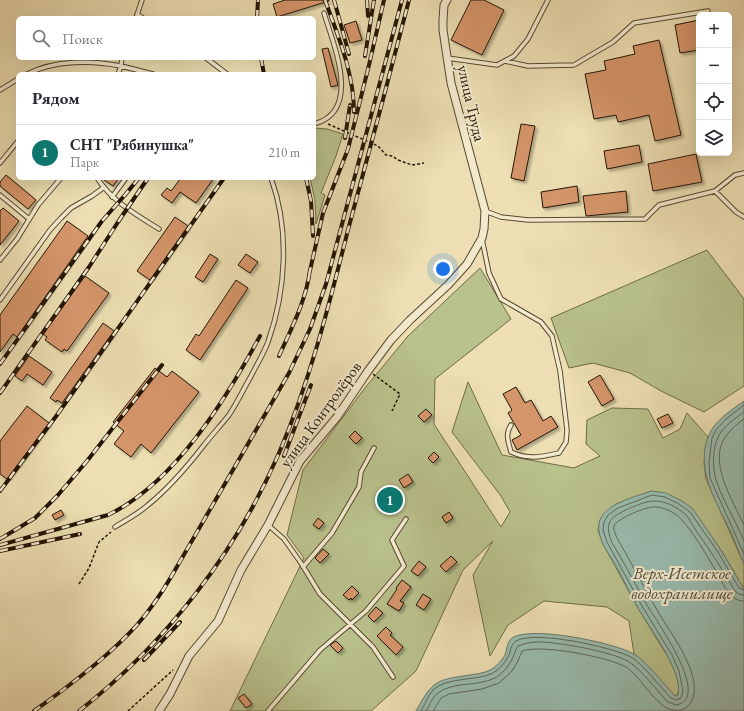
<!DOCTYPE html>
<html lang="ru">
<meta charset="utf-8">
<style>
body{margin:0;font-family:"EB Garamond",serif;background:#f7f7f7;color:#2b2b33}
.controls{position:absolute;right:12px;top:12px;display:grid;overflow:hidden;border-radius:6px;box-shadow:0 4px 16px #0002}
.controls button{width:36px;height:36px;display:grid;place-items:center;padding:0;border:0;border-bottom:1px solid #e1e1e2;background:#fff;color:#2b2b33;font:20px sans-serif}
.you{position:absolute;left:443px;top:269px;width:14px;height:14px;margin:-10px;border:3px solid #fff;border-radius:50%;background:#1a73e8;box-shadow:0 0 0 6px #1a73e833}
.badge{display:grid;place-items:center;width:26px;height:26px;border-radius:50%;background:#0f766e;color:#fff;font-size:13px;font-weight:700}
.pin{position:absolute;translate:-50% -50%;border:2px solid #fff;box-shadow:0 1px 4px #0006}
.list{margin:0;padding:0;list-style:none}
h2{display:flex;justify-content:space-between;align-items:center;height:52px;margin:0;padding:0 16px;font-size:17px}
h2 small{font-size:13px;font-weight:400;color:#7c7c81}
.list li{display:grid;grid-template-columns:26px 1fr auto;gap:12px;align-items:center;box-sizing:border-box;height:56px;padding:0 16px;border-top:1px solid #e1e1e2}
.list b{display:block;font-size:15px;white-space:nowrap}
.list p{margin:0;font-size:13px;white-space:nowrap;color:#7c7c81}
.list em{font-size:13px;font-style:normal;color:#7c7c81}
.icon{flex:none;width:22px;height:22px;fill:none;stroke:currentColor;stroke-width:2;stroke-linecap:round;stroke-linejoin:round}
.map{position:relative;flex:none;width:744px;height:711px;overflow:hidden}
.search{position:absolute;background:#fff;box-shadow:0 4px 16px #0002;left:16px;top:16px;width:300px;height:44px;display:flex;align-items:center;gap:10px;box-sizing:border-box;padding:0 14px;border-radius:6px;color:#7c7c81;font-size:15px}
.panel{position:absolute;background:#fff;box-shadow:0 4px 16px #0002;left:16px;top:72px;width:300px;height:108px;border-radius:6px}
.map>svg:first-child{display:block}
.green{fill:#b9c18c;stroke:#6e6b48}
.water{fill:#99bcaf;stroke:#6a796b}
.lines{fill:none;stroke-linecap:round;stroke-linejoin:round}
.shore{stroke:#5e685a;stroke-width:1}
.building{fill:#d5956b;stroke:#231505;filter:url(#shadow)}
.service-casing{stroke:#564830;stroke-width:5.5}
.minor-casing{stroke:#564830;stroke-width:9}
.path{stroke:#231505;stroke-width:1.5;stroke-dasharray:3 2;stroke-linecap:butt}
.service{stroke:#f3eace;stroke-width:3.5}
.minor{stroke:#f3eace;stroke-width:7}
.rail-casing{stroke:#231505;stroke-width:4}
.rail{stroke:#f3eace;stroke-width:2.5;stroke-dasharray:8;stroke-linecap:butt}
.labels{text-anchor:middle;stroke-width:4;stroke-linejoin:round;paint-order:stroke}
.street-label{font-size:16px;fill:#231505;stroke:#f3eace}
.water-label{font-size:17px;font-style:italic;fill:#4c4f40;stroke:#f3eace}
</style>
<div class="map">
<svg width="744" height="711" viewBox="0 0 744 711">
<defs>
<filter id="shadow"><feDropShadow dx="2.5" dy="2.5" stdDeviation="1" flood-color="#0004"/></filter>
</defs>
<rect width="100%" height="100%" fill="#eddfb3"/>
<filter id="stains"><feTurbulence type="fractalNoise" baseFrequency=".005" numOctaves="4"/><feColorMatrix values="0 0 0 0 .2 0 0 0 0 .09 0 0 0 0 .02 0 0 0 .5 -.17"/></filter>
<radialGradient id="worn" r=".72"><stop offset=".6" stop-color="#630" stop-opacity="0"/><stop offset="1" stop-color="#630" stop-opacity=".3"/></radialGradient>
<path class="green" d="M314,128L327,129L343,134L336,156L321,193L325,195L316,224L315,200L310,178H314Z
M707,250L744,299V386L704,412L661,391L630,373L593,363L569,368L551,318Z
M480,268L511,319L435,379L434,424L501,527L510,512L501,496L452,432L468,382L502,455L574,468L600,456L586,444L587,420L612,408L648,409L663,438L680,429L687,413L708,437L704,463L706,479L744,564V589L721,550L652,491L616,504L600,520L598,530L603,544L638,608L668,657L676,673L679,685V691L676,696L674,695L634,654L629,621L607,607L544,601L508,625L490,656L473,575L493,541L463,570L416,671L371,711H230L304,558L287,535L303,470L365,388L408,336Z"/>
<path class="water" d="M744,401V564C739,553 735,541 730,530C715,500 692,463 712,429C720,417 733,409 744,401Z
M652,491L666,493L682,501L693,509L721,550L744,589V711H416C433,680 436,680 470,675C477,674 484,673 490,670C496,667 502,660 505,655C507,649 507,642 512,638C531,625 615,643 634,654C645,660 664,684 674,695L676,696L678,695C684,673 649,627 638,608C631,595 624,581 617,567C610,555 594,536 600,520C606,504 636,496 652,491Z"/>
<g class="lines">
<path class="shore" d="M744,405L726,419L716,430L712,438L709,463L710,478L744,554
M744,412C736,418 728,423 721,432C713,443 712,463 715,476C720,496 736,521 744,541
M744,419C737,424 731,429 726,436C707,461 733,501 744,525
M421,711C425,704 428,696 433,690C447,677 474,681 491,674C498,671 504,664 508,657C511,652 510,645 516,641C535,630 611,647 631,657C642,663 661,688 671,698L676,700L681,698L683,691L679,671L672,655L642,606L607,542L603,530L604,522L608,515L618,508L652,495L665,497L679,504L690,512L718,552L739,588L744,590
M426,711C430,705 432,697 438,693C454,681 477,687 495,678C502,674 510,665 513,657C515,653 515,650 518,646C524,644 530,642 536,642C554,641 615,652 629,662C643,671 656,690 668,702L676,705C713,699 655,619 647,605C635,584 624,562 611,541C607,527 606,521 620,513C627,509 647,500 655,501C666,501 677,507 685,514C690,519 693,526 697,532C711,551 723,571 735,591L739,594L744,595
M433,711L441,698L449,694L482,689L499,683L512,671L518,661L522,651C541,644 608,657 626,667C640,676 654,703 669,709C676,711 683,711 688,706C698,696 694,679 690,668C682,647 668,629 657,610C643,586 631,562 617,538C616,535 613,530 614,526C616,519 647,506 655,507C664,507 676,513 682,520C694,533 707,556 716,571C721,579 725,591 733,597C736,600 740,601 744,601"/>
</g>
<path class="building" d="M285,0H329V1L277,17L273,4Z
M471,0H484L504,10L482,55L451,40Z
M699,20V50L680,53L675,25Z
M356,21L362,40L350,43L344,25Z
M659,40L681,135L655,141L649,115L618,122L616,115L594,119L585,74L606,70L604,61L635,54L633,46Z
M328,48L338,85L331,87L322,49Z
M521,124L535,126L524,181L511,178Z
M639,145L642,162L607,169L604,151Z
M696,154L702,182L653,191L648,164Z
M6,175L36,200L28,209L0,186V182Z
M101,178H119L113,186Z
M181,178H214L196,203L180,192L172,203L161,195L167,188L171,191Z
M577,186L579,202L543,208L541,192Z
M626,191L628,212L586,216L583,196Z
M3,208L19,221L0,245V211Z
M175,217L188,226L150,280L137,271Z
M67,221L88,236L17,337L13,334L0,352V315Z
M210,254L218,259L203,282L195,277Z
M246,254L258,262L250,273L238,265Z
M85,276L109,293L67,351L64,349L62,352L45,340L47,337L43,334Z
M236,280L248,288L200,360L186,350L196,334L199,336Z
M103,323L114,331L62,403L57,400L56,402L50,398Z
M29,356L52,372L43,385L27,374L22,381L15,376Z
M155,368L167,377L172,371L199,392L151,453L141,444L131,457L114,444L124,431L113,422Z
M600,375L614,399L602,406L588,382Z
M516,387L525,403L531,400L543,421L551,416L558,427L517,450L512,440L521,435L508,413L512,410L503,394Z
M27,406L49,423L7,479L0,474V441Z
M426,409L432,415L424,422L418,416Z
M668,414L673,423L662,428L657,419Z
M355,431L362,438L356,444L349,437Z
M434,452L439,457L433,463L428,458Z
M408,474L413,482L404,488L399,480Z
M61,510L64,515L55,520L52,515Z
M449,512L453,518L446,523L442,517Z
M318,518L324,523L319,529L313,525Z
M323,549L329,554L320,563L315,558Z
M451,556L457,562L446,572L440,566Z
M419,561L426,567L418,576L411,571Z
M402,580L411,587L400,601L404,603L399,611L387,604L397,589L396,588Z
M352,586L359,593L352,600L351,598L349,600L343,595Z
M423,594L431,599L424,610L416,605Z
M376,607L383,613L374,622L368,616Z
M386,627L392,633L390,635L403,647L396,655L377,636Z
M336,641L343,648L338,653L330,645Z
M244,694L252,704L246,708L238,698Z"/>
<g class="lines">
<defs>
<path id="service" d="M137,14L143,18
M136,18L142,0
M206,58L227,74
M447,58L497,65L514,56L528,39L548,0
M505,61L528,66L574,65L613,42L634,23L708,11
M27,74C55,60 91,60 121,66L122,58
M118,74L121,66L153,74
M0,90L18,79
M314,124C363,111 333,44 324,13
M0,163L18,141
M97,178C113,202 135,214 159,229
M715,191L736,212L744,217
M0,195L28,218
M112,197L126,178
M485,211L501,217L528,220L645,219L659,205L715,191L735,175L744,173
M482,239L489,273L501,299L541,322L552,336L560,371L567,430L566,442L559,453C541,457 529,460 511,452C508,441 505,434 511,425
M0,260L17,239L38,205L61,178
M0,300L50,230L61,218L71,208L92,196L103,188
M268,525L284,539L301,563L320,594L373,647L393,677
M115,527C126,520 138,514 148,505C169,488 187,467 204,445C212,435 221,425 229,415C237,403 243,390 250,378C256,366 263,355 268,342C286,291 290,230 271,178
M303,567L332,533L359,487L361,472L374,448
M268,711L320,650L366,611L404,566L392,540L406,519"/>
<path id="minor" d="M159,711L170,694L189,656L218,621L241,570L268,525L300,461L337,417L368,371L391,340L410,320L448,285L467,264L482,238L484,229L485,211L451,83L443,30V20L444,5L447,0"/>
</defs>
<use href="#service" class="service-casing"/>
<use href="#minor" class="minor-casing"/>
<path class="path" d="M328,124L378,146L386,155L392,156L398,160L412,165L424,163
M373,374L400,394L392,411
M79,584L89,568L99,542L111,532
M128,711L173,670"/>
<use href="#service" class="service"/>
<use href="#minor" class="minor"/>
<defs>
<path id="rail" d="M325,0C338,36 354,73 354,112
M334,0L349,54
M367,0L368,16
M257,18L258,0
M365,56L374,0
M261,58L264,74
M345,138L350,105
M306,178L311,201L313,236
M309,275L323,213L348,149L369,65L384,0
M279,356C291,329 306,301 310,270
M0,364L102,221L125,195L139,178
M0,393L89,267L118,222L148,178
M284,456L311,385
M0,491L57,415L224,178
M0,539L35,518L58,495L87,461L162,365
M0,545L108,515C175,483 226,399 260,336
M0,551L80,534
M144,660L180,622
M34,711C68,687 109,656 137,625C150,610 161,594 171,577L289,373L310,329L326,284L402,0
M79,711C165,644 236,553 279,453C310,381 329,305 348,230C369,153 389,77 409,0"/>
</defs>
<use href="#rail" class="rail-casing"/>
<use href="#rail" class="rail"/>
</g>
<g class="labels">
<g class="street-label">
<text transform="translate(472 103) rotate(77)" y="6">улица Труда</text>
<text transform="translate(320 414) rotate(-54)" y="6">улица Контролёров</text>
</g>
<g class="water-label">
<text x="682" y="579">Верх-Исетское<tspan x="682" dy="20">водохранилище</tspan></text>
</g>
</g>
<rect width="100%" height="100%" filter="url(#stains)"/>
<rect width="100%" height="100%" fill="url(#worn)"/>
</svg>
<div class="controls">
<button>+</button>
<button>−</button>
<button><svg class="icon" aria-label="locate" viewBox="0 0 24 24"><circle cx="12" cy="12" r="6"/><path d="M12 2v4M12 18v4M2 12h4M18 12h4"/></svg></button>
<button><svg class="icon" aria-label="layers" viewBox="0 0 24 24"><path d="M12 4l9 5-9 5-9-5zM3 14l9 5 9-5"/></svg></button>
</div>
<div class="you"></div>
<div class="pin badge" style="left:390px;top:500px">1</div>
<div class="search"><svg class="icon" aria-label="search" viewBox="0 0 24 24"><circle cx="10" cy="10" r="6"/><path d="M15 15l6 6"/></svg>Поиск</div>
<section class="panel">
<h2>Рядом<small></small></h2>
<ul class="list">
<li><span class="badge">1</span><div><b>СНТ &quot;Рябинушка&quot;</b><p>Парк</p></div><em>210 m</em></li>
</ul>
</section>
</div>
